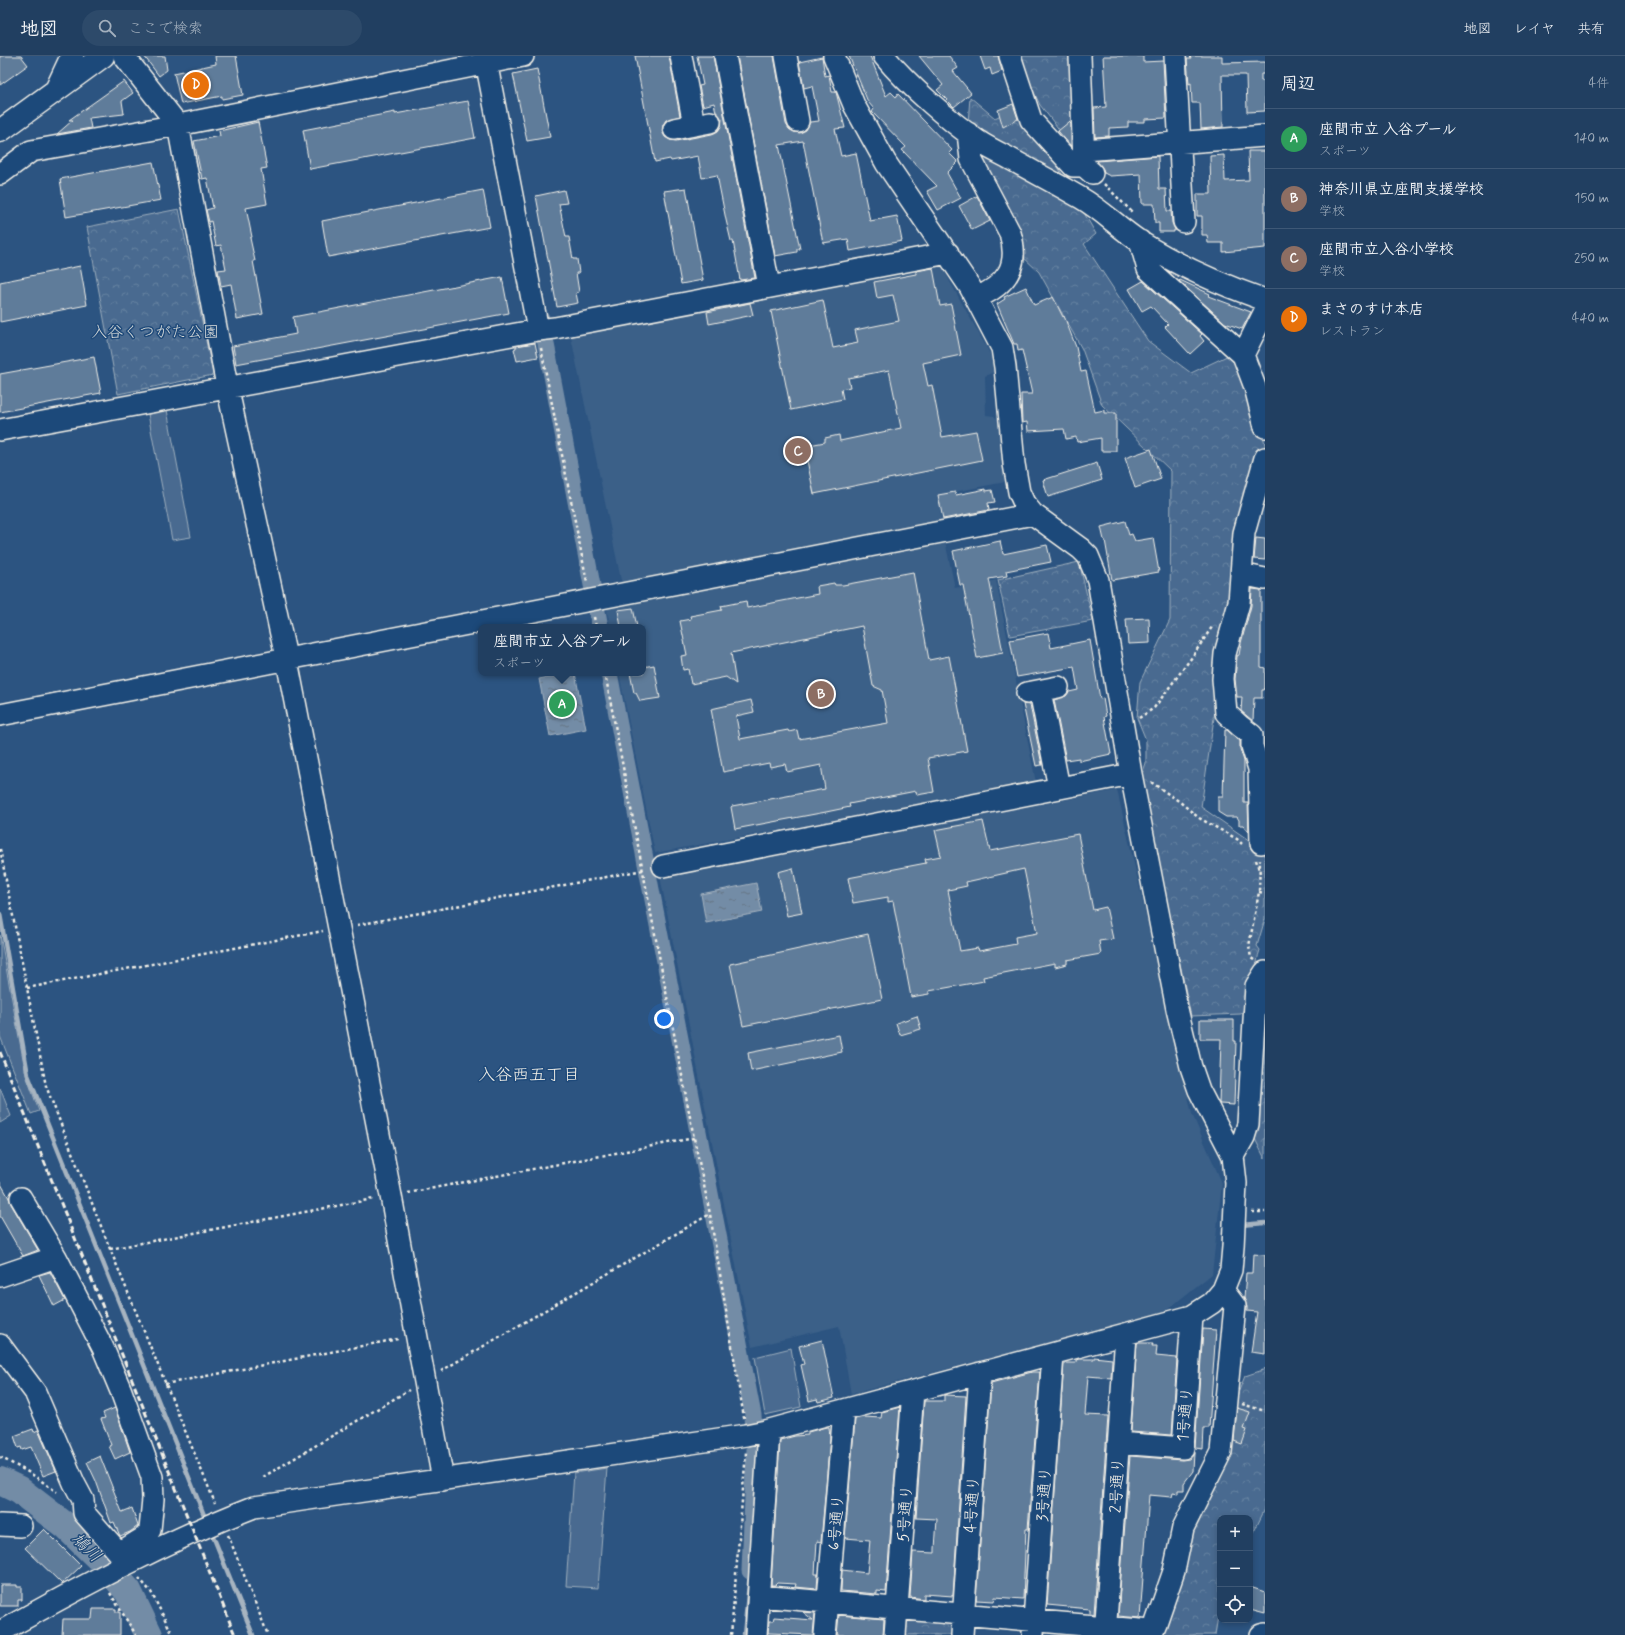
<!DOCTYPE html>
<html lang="ja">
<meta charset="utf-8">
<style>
body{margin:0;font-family:Mynerve,"Klee One",sans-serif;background:#2d4a6a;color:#f1f3f6}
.controls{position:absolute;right:12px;bottom:12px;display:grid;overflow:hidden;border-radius:8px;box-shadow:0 2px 6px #0003}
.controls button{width:36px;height:36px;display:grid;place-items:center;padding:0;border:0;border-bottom:1px solid #3e5876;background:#213f61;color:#f1f3f6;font:20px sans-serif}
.you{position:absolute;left:664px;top:963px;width:14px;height:14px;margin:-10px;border:3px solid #fff;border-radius:50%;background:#1a73e8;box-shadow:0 0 0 6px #1a73e833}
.badge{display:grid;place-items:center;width:26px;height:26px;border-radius:50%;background:#e69b98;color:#fff;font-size:13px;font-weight:700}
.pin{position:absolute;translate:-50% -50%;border:2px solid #fff;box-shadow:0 1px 4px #0006}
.popup{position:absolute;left:478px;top:568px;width:168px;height:52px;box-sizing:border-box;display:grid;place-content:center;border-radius:8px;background:#213f61;filter:drop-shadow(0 1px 3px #0005);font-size:13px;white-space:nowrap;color:#a2afbd}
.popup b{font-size:15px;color:#f1f3f6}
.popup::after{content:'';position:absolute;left:50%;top:100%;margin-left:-8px;border:8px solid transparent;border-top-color:#213f61}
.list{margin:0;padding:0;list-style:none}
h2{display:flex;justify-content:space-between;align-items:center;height:52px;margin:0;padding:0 16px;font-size:17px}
h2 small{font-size:13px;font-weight:400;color:#a2afbd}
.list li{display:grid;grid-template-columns:26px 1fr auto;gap:12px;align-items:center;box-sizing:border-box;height:60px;padding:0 16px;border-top:1px solid #3e5876}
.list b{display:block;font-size:15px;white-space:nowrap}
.list p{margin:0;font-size:13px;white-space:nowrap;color:#a2afbd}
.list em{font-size:13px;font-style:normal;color:#a2afbd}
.icon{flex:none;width:22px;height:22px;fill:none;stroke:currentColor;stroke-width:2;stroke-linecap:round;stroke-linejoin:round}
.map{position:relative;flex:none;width:1265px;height:1579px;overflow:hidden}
header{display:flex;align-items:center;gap:24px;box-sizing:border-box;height:56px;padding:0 20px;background:#213f61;border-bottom:1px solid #3e5876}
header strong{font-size:19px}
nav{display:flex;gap:22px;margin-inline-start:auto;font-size:14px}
.search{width:280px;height:36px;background:#2d4a6a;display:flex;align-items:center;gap:10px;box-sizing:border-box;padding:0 14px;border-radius:22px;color:#a2afbd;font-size:15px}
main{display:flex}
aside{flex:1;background:#213f61}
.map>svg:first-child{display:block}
.built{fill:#3b6088}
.grass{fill:#496b90;stroke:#9eaebc}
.forest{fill:url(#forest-crowns);stroke:#9eaebc}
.water{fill:url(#water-ripples);stroke:#a7b4c0}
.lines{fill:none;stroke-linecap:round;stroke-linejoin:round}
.stream{stroke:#a7b4c0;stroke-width:4.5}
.canal{stroke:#738ca6;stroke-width:17}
.river{stroke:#738ca6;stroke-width:28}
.building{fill:#5e7b9a;stroke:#f4f1e8;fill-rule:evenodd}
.minor-casing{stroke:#f4f1e8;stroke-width:24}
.major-casing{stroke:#f4f1e8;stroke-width:25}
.path{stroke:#f4f1e8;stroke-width:2.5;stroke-dasharray:3 3;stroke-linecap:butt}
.minor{stroke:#1f4a7a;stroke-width:21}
.major{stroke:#1f4a7a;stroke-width:22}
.rail{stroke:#f4f1e8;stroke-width:3;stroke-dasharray:6 3;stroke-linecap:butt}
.labels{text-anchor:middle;stroke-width:3;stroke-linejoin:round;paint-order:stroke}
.park-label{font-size:16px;fill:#dadddb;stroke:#1f4a7a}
.street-label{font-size:16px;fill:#f4f1e8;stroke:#1f4a7a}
.neighbourhood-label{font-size:17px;fill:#f4f1e8;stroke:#1f4a7a}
.water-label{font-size:17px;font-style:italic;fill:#dadddb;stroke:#1f4a7a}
</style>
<header>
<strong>地図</strong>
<div class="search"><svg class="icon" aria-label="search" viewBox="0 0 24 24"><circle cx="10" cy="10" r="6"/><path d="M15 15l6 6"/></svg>ここで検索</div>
<nav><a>地図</a><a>レイヤ</a><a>共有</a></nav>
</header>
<main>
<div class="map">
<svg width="1265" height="1579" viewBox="0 0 1265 1579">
<defs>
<pattern id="forest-crowns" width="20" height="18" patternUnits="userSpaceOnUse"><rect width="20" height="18" fill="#496b90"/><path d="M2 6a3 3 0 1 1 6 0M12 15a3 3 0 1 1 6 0" fill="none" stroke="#6481a0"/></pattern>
<pattern id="water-ripples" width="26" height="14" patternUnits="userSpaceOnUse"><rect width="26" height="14" fill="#738ca6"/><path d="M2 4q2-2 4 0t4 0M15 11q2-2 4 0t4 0" fill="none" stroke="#647484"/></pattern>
</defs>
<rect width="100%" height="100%" fill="#2c5481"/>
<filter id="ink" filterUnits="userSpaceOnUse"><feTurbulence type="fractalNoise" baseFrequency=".025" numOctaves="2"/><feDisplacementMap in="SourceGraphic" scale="8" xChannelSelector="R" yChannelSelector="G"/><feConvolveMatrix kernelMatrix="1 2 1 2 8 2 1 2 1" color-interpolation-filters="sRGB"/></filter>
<g filter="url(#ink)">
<path class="built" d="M939,206L993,303L994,316L985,320L986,359L994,360L998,364L1005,426L938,439L942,468L622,529L570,276Z
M945,485L955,532L996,524L1036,727L655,797L619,617H643V571H610L606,549Z
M1117,734L1192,1058L1222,1127L1212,1218L1163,1257L851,1338L839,1270L752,1291L660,820Z"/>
<path class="grass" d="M167,354L191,481L172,484L148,358Z
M0,879L26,1019L39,1055L31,1058L0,980Z
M0,1032L11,1060L0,1067Z
M791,1292L801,1351L765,1359L755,1301Z
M607,1412L598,1532L566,1530L574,1417Z"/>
<path class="forest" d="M1017,0H1074L1077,77L1068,85L1040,49Z
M970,41L995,62L1018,50L1054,104L1096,178L1084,188L1148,285L1191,317L1229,299L1256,342L1265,389V407L1226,639L1215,655L1201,751L1253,787L1265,779V863L1257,890L1260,894C1257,902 1257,908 1256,916C1254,928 1247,949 1241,958L1191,960L1141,721L1146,707V684L1137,662L1140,626L1170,564L1171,415L1102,349L1082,293L1039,216L1001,180L965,108Z
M179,153L213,319L118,338L87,171Z
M1079,506L1093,565L1010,580L998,524Z
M1265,923V1103L1251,1075Z
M1265,1312V1453L1250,1484V1462H1220V1548L1215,1579H1139L1245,1320L1263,1314Z
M903,1562L956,1565L955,1579H901Z"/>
<path class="water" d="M570,617H575L586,673L550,680L539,623Z
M756,827L762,856L706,867L701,838Z"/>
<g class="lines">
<path class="stream" d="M0,858L28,1019L206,1464
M1240,1171L1241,1169L1265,1167
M211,1475L253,1579
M744,1579L750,1517"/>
<path class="canal" d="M541,262L600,571
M609,617L753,1359L755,1393L750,1515"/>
<path class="river" d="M0,1425L19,1434L67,1471L101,1504L128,1535L149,1579"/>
</g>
<path class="building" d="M0,0H21L28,9L0,29Z
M144,0H165L167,14L159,20Z
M215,0H236L243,39L222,43V40L181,48L174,17L216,8Z
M635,0H669L680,60L666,64L663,69L662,75L665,81L670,84L676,85L712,78L718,75L721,70L722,63L716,56L714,47L703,50L699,30L703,29L697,0H713L755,222L740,224L733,185H731L726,164L717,119L702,122L698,100L671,105L670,103L655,106Z
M737,0H774L786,68L789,73L794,76L800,77L806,74L810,66L819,65L812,30L804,32L799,6L822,1L825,20L829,19L832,36H836L845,72L835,73L841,100L856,97L870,165L897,160L902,185L850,195L848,183L823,187L803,85L779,89L800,193H797V196L775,200Z
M849,0H870L886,40L891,36L896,41L898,38L952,94L949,97L958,106L947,117L961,142L938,154L927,135L937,130L902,94L906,91L872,56L874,53L868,46Z
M919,0H949L958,12L953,15L971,37L954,51L937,34L943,29Z
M980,0H998L1002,15L992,19L990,12L985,14Z
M1103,0H1143V6L1163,5L1166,62L1145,63V66H1128V71L1109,72V80L1095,81L1094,52L1106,51Z
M1190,0H1222V7L1265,6V18H1261V25H1265V55L1247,56L1246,19H1222L1223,71L1201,73L1200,47H1192L1191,27L1189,28L1187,3H1191Z
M537,13L550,81L527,85L513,18Z
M124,25L133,37L122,45L124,58L89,62L91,72L57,78L73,64H69Z
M468,45L475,82L310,113L303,74L395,56V58Z
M1013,48L1018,63L1003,71L998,54Z
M258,66L267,112L261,113L267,148L246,152L252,181L250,182L255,205H253L263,258L237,263L231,228L221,230L218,214L226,213L221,189L216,190L211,165L209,166L206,154L213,152L207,122L202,123L194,85L220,80L219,75Z
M1069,66L1071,68V90L1058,75Z
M1248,95H1265V192L1223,196V187H1208L1207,179H1202V160H1197V138H1211L1210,100L1224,99L1225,125L1249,124Z
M1158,100L1159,133H1166L1167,155H1171L1172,167L1176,174H1174V176H1159V167H1155L1154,148H1142L1141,118L1110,120L1104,117L1103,113L1097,105Z
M153,106L161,144L66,161L60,123Z
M686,132L703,224L681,228L664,135Z
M483,134L490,171L328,201L322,165Z
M564,134L567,147L559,148L566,181H569L573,203H577L579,217H576L579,236L576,237L578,247L557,251L536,140Z
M977,140L990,165L972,174L959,150Z
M80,210L87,249L0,266V226Z
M933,212L940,250L951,248L961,299L923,307L928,330L932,329L942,381L976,375L982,404L814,438L804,390L825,386V382L839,379L840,385L901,372L889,314L848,322L850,331L841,333L843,343L791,354L771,255L823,244L833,292L858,287L855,274L899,265L893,239L877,242L874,226L916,218V215Z
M502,221L509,257L236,308L233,290L296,278L293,261Z
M1180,224L1210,238L1208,240L1251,256L1242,273L1225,267L1179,225Z
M1143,225L1202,278L1200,280L1204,285L1190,298L1165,271L1168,268L1151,250L1142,255L1129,233Z
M1026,231L1034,249L1053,241L1063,261L1064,260L1076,291L1081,316L1086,315L1095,356L1104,354V357H1116V395H1101V382L1077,386L1076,381L1066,383L1064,373L1028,375L1027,366L1022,367L1021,338H1032L1022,294L1018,295L1017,288H1014L997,248L1005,243L1004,241Z
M750,247L753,259L709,268L707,256Z
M535,287L538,301L517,305L514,293L516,292V290Z
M94,301L101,337L0,356V318Z
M1151,393L1161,423L1135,432L1125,402Z
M1097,407L1102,424L1048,441L1043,424Z
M986,433V435L992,434L995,446L988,447L989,454L943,463L938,439L955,436L956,439Z
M1125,465L1129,479L1132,478L1135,485L1153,482L1159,516L1112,524L1105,484H1104L1101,471Z
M1256,482L1265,483V504L1254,503Z
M1000,485L1003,498L1047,489L1051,506L1006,515L1007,520L989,523L1003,597L977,602L963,529H960L953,495Z
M913,516L929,604L949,600L967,695L928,702L934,736L917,739L916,735L849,748L850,751L826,756L735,773L731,751L732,750L825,733L821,709L787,716L785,708L770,711L769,707L723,716L711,653L751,644L754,656L736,660L740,683L788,674L789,676L797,674L799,683L888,667L882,634L873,630L862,570L731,597L736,628L726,621L691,628L688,613L683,614L681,600L687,599L680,565L691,563L690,560L722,554L721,550L746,545L747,552L818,538L817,530L834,527L835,529H843Z
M1252,533L1261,534V611L1265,612V632L1264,634H1262V642H1254L1253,665L1241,655L1242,641H1237L1235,623L1237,600L1239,599L1241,587L1251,550Z
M633,552L637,571H621L618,554Z
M1149,562L1150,587L1128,588L1126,563Z
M1048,577L1051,592L1090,584L1100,643L1103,642L1106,660L1104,661L1111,698L1079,705V702L1066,704L1054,644L1066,640L1069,636L1078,634L1074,611L1017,621L1010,584Z
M654,609L660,642L640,645L636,637H634L630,617H643V611Z
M1023,648L1030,649L1042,709L1036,710Z
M1225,674H1227L1240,685V693L1244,705V747H1248L1249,776L1243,769H1239V764L1237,761H1226L1218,756V741H1223Z
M983,765L990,795L1078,778L1093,854L1106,851L1113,883L1099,885L1101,898L1067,904V908L1055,911V907L983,921L984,925L929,935V938L911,941L893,845L888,846V841L853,847L848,822L926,807L925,803L941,800L935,774ZM1024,813L1037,877L1015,881L1016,888L979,895L978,892L960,895L948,834L967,830L966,826Z
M793,812L802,857L787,860L778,816Z
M868,878L882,943L783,963L782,962L743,970L730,908Z
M917,960L921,973L900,979L896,967Z
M1200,964H1234V985H1236L1234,1049L1220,1048L1219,1047L1221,983H1200Z
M839,979L842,996L751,1015L748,997Z
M0,1126L9,1142L11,1148L38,1194L23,1200L0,1160Z
M1253,1198L1265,1199V1298L1251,1296L1257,1256L1247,1255V1251L1244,1242L1246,1217H1252Z
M50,1216L65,1244L54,1250L39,1219Z
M1203,1273L1216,1274L1209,1372H1204L1203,1393L1195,1392Z
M822,1284L834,1342L818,1346L817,1343L809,1345L801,1309L804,1308L799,1290Z
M1137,1287H1153L1152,1290H1157L1156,1300L1177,1302L1172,1379L1131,1376Z
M1094,1301L1112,1303L1111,1322L1088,1320L1085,1359L1108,1360L1094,1558L1090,1557V1553L1047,1549L1064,1307H1076V1304L1079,1303H1094Z
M1032,1316H1040L1028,1473H1026L1023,1543L995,1541L994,1545L976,1544L991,1327Z
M944,1339L966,1340L953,1540L924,1538V1543L910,1541L913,1496L935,1497V1493L937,1463L916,1462L924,1345H944Z
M900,1351L886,1536L877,1535V1538L841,1535L842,1514L867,1517L870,1484L845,1482L855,1363L864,1361L881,1362L882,1356Z
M115,1352L130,1396L115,1403L109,1390L111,1389L101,1363L105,1362L103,1357Z
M1237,1352L1250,1356L1244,1373L1247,1374L1242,1388L1234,1385Z
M826,1371H829L830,1382L821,1486L817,1485L815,1518H818L817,1533L795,1531L796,1528L777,1527L775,1529H771L780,1384L795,1380L808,1379V1376Z
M33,1373L34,1376L38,1374L56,1415L43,1420L31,1391L22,1394L21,1391L18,1392L14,1380Z
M1194,1396L1193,1415L1184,1427V1434H1178V1438L1173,1437L1172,1441L1149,1439L1140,1562L1118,1560L1130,1400L1182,1404L1189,1403Z
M100,1400L122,1456L132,1452L138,1470L130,1476L120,1480L114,1466L111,1467L96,1425L87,1406Z
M44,1473L81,1510L62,1528L25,1492Z
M0,1529H17V1531H22V1544H18V1550H0Z
M1250,1531L1265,1536V1557L1250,1553Z
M93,1553H116V1556H120V1579H62L63,1563H92Z
M803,1556L815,1557L813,1579L768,1577L769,1565H773L774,1561L813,1564Z
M839,1559L884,1563L883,1579H837Z"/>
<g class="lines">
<defs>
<path id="minor" d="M124,0L178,69L227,330L289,615L391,1140L443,1424
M485,0L538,274
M681,0L694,69
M725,0L769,230
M786,0L798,65
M884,0C908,29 947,63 978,85C987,91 997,96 1007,101C1032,115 1057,128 1081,142C1102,154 1119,172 1139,185C1178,210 1222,229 1265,244
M1010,0L1031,64L1073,110H1084L1092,117
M1080,0L1084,107
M1175,0L1184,166
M674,73L710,66
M968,77L971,103L1010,177C1020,210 1007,229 976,242
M1084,94L1265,80
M0,118L31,95L178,69L523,0
M1140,185L1148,213L1243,299L1255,331L1265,371
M1243,299L1265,255
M0,374L538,274L555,272L948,197
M1241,518L1265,523
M1040,635L1059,732
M1027,637L1058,631
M0,659L1033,458
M1261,787L1259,713L1252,690V679L1240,670L1226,657L1223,623L1225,598L1239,547L1244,477L1265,402
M663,810L1131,718
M1233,1100L1244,1081L1248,1068L1256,930L1265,916
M21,1142L56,1201L103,1292L121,1335L152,1421L153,1443L150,1474L145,1481L119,1497
M0,1220L56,1201
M0,1289L35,1336L74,1427L83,1444L84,1457L128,1507
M1118,1387L1183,1392L1192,1260
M0,1469L21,1470
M759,1540L1151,1575
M0,1576C82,1530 166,1485 254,1451L746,1379L766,1375L1192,1260L1212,1247L1223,1234L1231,1214L1233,1191L1236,1127L1233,1100L1199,1034L1191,1011L1177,953L1131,718L1098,524L1088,500L1081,493L1033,458L1024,447L1019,436L1014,408L1005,311L1002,292L970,231L886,107L854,49L834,0
M1033,1578L1053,1298
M756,1579L769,1374
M825,1579L844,1354
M895,1579L913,1335
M962,1579L980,1317
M1105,1579L1126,1279
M1151,1579L1156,1567L1174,1515L1183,1472L1221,1396L1235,1250L1223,1234
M1261,1579L1265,1578"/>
<path id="major" d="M57,32L72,0
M0,75L103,0"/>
</defs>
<use href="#minor" class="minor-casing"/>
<use href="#major" class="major-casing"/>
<path class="path" d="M1104,128L1133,157
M541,292L587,526
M594,561L596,571
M605,617L694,1082L710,1158L744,1362
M1139,662L1154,652L1192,601L1212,571
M1151,726L1180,746L1199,762L1237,783L1242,788
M0,793L46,1030L110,1193L215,1447
M1256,804L1260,817
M1259,836L1265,837
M357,869L643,814
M1254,904L1251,902L1249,890L1259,836L1260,804
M27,932L323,875
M408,1137L694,1082
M1252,1156H1265
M110,1193L373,1143
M441,1315L710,1158
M165,1328L398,1283
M1242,1348L1265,1355
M0,1401L30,1417L57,1436
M263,1421L409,1334
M228,1479L268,1579
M139,1522L151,1536L173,1579
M110,1537L136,1579
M731,1579L746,1396"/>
<use href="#minor" class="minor"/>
<use href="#major" class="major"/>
<path class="rail" d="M0,996L235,1579"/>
</g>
</g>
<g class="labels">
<g class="park-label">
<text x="155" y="281">入谷くつがた公園</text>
</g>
<g class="street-label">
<text transform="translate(1184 1358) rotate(-85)" y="6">1号通り</text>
<text transform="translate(1116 1429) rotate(-87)" y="6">2号通り</text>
<text transform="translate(1043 1438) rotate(-86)" y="6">3号通り</text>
<text transform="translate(971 1448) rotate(-86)" y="6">4号通り</text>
<text transform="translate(904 1457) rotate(-86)" y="6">5号通り</text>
<text transform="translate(835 1466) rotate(-85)" y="6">6号通り</text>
</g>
<g class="neighbourhood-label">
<text x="529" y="1024">入谷西五丁目</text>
</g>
<g class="water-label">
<text transform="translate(87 1491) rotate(44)" y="6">鳩川</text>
</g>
</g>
</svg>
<div class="controls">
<button>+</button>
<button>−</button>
<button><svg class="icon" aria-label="locate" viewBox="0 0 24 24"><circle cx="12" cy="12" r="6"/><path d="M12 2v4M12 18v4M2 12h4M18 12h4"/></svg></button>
</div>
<div class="you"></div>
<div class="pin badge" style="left:562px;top:648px;background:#2e9e5b">A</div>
<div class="popup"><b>座間市立 入谷プール</b>スポーツ</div>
<div class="pin badge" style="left:821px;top:638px;background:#8d6e63">B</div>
<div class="pin badge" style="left:798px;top:395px;background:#8d6e63">C</div>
<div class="pin badge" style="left:196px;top:29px;background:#e8710a">D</div>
</div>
<aside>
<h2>周辺<small>4件</small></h2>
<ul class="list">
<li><span class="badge" style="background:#2e9e5b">A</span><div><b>座間市立 入谷プール</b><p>スポーツ</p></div><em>140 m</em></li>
<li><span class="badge" style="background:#8d6e63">B</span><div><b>神奈川県立座間支援学校</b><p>学校</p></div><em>150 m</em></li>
<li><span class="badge" style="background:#8d6e63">C</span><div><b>座間市立入谷小学校</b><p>学校</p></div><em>250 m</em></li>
<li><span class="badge" style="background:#e8710a">D</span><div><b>まさのすけ本店</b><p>レストラン</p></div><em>440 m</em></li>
</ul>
</aside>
</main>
